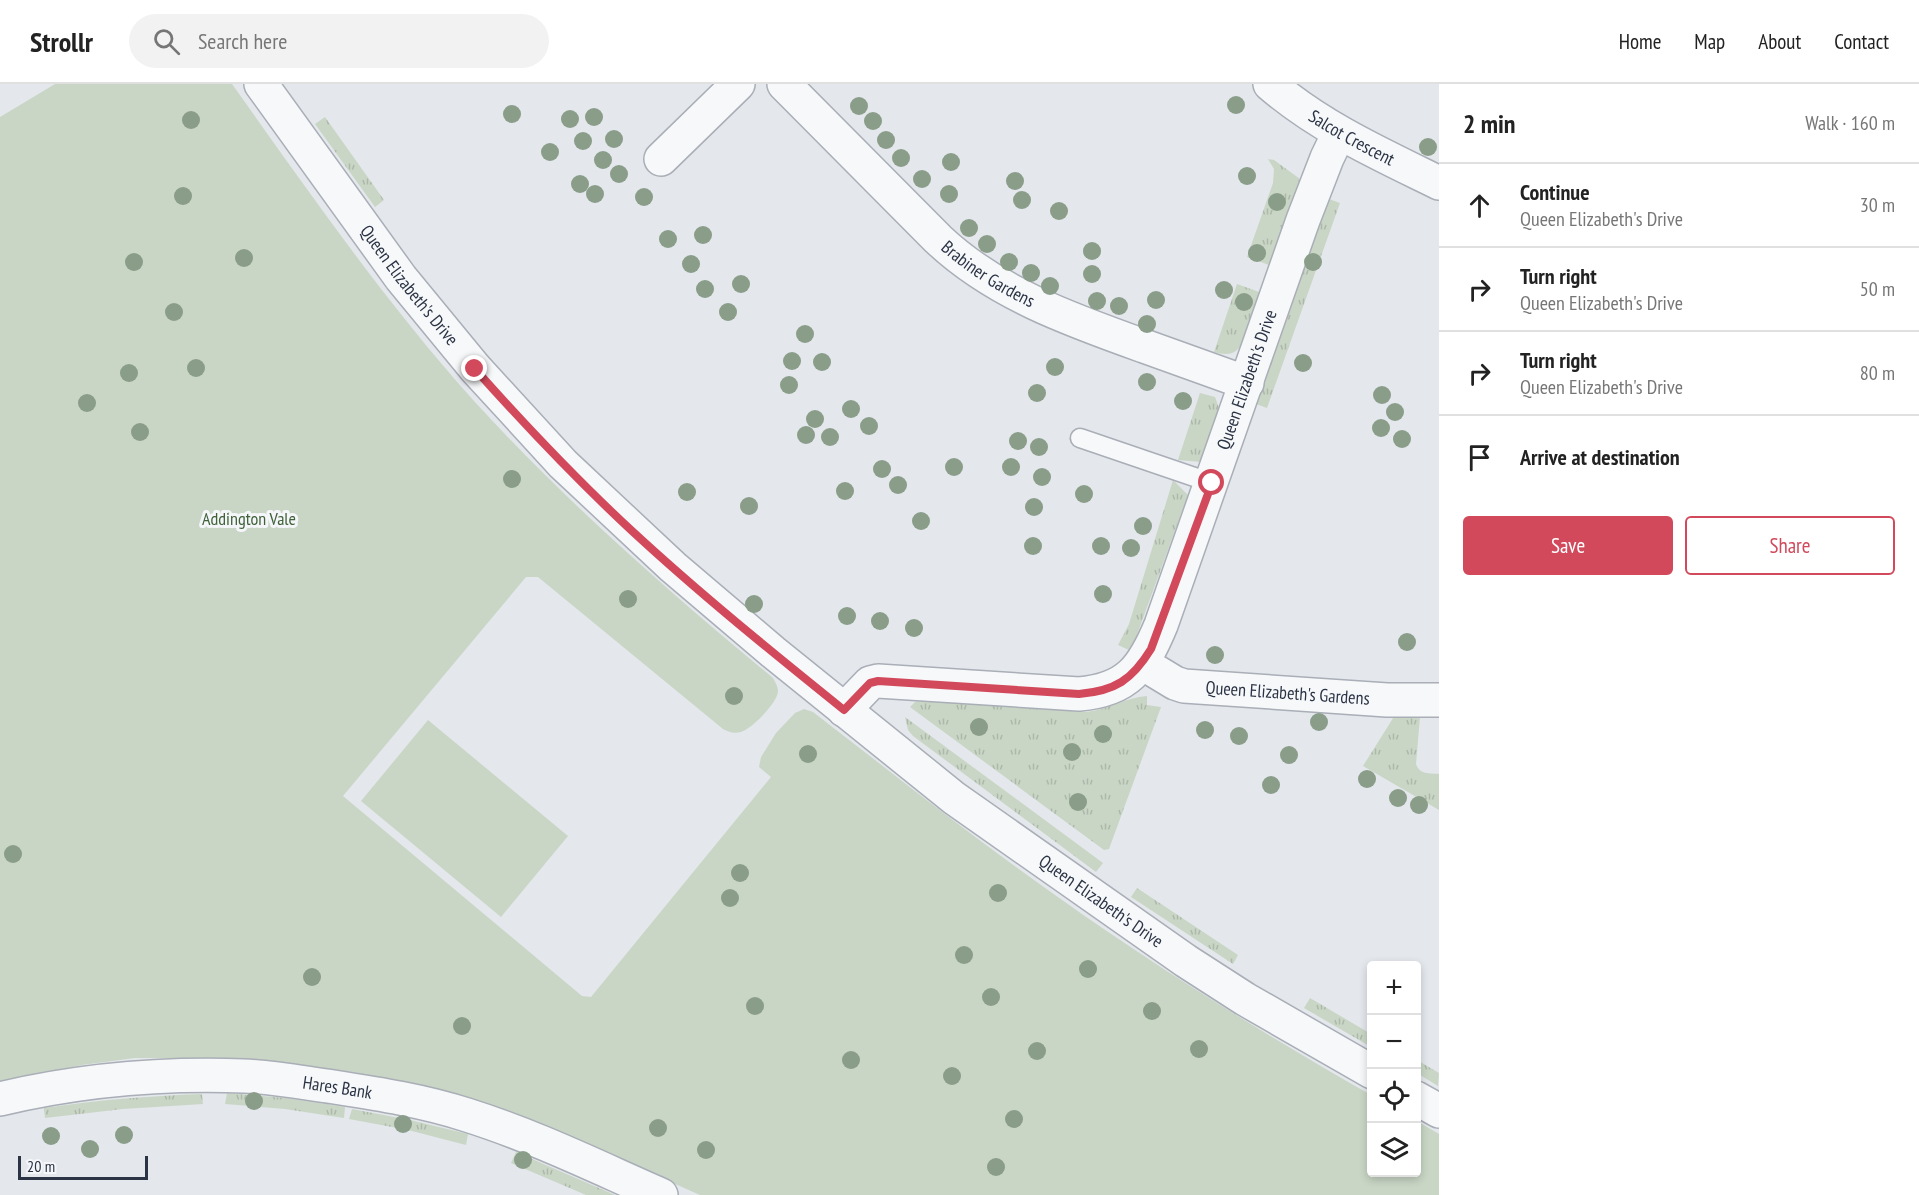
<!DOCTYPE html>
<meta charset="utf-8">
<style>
body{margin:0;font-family:"PT Sans Narrow",sans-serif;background:#f2f2f2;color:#222}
.controls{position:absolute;right:18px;bottom:18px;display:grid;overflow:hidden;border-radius:6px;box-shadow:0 3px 9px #0003}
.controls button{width:54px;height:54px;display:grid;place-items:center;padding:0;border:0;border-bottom:2px solid #e0e0e0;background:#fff;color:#222;font:30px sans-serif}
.scale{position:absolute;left:18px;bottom:15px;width:130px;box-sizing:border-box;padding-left:6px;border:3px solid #2b3445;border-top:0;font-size:16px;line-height:21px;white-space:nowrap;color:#2b3445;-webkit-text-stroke:4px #f4f6f9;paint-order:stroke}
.stop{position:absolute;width:18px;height:18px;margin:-14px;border:4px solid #d1495b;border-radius:50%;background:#fff}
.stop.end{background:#d1495b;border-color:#fff;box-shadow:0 2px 6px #0008}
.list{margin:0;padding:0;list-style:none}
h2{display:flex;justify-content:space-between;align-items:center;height:78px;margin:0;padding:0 24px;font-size:26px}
h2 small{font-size:20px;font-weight:400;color:#767676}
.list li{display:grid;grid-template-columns:39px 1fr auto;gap:18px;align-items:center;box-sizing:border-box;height:84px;padding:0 24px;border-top:2px solid #e0e0e0}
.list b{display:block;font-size:22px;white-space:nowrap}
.list p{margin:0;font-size:20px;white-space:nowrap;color:#767676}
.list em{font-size:20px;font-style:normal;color:#767676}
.actions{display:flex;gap:12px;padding:18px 24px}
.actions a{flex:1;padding:14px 0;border:2px solid #d1495b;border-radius:6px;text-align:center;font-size:21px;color:#d1495b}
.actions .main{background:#d1495b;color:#fff}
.icon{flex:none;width:33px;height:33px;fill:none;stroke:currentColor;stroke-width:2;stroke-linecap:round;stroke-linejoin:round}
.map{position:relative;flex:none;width:1439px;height:1111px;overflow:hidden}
header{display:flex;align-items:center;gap:36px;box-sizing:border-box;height:84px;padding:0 30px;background:#fff;border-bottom:2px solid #e0e0e0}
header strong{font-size:28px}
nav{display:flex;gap:33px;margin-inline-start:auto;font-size:21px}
.search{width:420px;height:54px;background:#f2f2f2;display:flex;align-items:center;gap:15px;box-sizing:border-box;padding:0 21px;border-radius:33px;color:#767676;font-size:22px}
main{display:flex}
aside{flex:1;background:#fff}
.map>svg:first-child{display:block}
.grass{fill:url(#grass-tufts)}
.green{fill:#c9d6c5}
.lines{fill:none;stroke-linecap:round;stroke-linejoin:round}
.lane-casing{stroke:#a9aeb7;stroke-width:21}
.street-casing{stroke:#a9aeb7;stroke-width:36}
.lane{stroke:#f7f8fa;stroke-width:18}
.street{stroke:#f7f8fa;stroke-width:33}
.tree{fill:#899d89}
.route{stroke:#d1495b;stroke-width:8}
.labels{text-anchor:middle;stroke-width:6;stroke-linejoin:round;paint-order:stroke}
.street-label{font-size:18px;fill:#2b3445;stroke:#f4f6f9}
.park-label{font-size:18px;fill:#3f6138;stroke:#f4f6f9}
</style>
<header>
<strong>Strollr</strong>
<div class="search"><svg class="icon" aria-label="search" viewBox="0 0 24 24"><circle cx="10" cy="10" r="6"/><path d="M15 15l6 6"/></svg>Search here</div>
<nav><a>Home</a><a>Map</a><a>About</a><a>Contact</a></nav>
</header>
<main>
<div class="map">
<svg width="1439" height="1111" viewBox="0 0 1439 1111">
<defs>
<pattern id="grass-tufts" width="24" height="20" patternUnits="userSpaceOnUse" patternTransform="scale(1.5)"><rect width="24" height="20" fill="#c9d6c5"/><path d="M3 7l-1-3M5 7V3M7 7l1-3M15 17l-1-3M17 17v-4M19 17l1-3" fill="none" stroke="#adb8ab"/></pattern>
</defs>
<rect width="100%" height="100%" fill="#e4e7ec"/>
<path class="grass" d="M325,33L384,116L375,123L315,40Z
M1268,75L1274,76L1300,95L1269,181L1247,173L1273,99L1274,85Z
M1329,115L1340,119L1267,324L1256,320Z
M1237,200L1259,208C1255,221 1247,259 1237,266C1230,272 1222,270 1214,268Z
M1200,309L1215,313L1219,324L1201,378L1178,376Z
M1173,396L1188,411L1131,567L1118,561L1129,540Z
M1147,612V621L1161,623L1109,765L1104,766L910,623L915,618L923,617L1086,628C1108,626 1126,613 1147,612Z
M1395,631L1420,633L1416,680C1420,691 1429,689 1439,690V726L1363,682Z
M905,633L1103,779L1096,788L913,652L908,646Z
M1137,804L1238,871L1233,880L1131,813Z
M1310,914L1371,950V963L1304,924Z
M1417,976L1439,989L1438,1002L1417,989Z
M227,1009L286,1014L345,1023L344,1034L285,1025L225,1020Z
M202,1010L203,1020L123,1025L45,1034L44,1024C97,1016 149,1012 202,1010Z
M352,1025L410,1036L468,1050L466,1061L408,1046L349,1035Z
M516,1068L615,1111H586L511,1079Z"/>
<path class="green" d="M55,0H232C309,108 385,218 474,317C566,418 668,507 773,594C775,598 778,602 778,607C778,618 752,645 741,648C734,650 729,648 723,645L538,493H526L343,712L582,912L591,913L771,693L759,683L761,673L776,649L795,629L804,625L813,628C886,684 958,742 1034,796C1142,874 1255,945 1371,1011L1372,1088H1416L1417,1037L1439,1050V1111H700L531,1036L484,1019L353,988L267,977L185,974H135L82,981L0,998V33Z
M428,636L568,752L501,833L361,717Z"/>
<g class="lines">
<defs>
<path id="lane" d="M1080,354L1212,399"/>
<g id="street">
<path id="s1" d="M261,0L401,194L475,284L563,380L673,483L773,568L954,714L1186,877L1245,915L1372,988"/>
<path id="s2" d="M784,0L938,155C995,209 1071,236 1144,262C1178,274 1213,287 1247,299"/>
<path id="s3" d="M1270,0C1320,43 1380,70 1439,99"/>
<path d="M661,75L738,0"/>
<path id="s4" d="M1142,579L1175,599L1184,602L1387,616H1439"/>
<path id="s5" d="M844,626L870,599L878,597L1079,610C1128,606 1143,584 1161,541L1303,136L1327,74L1339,49"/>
<path d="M1416,1014L1439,1027"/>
<path id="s6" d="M0,1015C80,996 162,989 244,992C274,993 304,999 334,1003C379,1010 424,1017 467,1031C534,1052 597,1083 661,1111"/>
</g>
</defs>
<use href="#lane" class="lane-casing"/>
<use href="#street" class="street-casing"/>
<use href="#lane" class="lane"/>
<use href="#street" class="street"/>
</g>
<g class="tree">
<circle cx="1236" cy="21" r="9"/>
<circle cx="859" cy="22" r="9"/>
<circle cx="512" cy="30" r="9"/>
<circle cx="594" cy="33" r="9"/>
<circle cx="570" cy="35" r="9"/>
<circle cx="191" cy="36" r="9"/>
<circle cx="873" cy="37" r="9"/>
<circle cx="614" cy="55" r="9"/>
<circle cx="886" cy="56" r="9"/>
<circle cx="583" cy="57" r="9"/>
<circle cx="1428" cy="63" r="9"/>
<circle cx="550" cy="68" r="9"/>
<circle cx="901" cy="74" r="9"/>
<circle cx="603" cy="76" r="9"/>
<circle cx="951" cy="78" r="9"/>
<circle cx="619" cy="90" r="9"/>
<circle cx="1247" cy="92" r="9"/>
<circle cx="922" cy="95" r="9"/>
<circle cx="1015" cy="97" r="9"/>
<circle cx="580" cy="100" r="9"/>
<circle cx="595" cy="110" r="9"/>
<circle cx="949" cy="110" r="9"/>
<circle cx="183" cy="112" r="9"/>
<circle cx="644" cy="113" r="9"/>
<circle cx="1022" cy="116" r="9"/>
<circle cx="1277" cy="118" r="9"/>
<circle cx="1059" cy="127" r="9"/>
<circle cx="969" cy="144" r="9"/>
<circle cx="703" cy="151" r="9"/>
<circle cx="668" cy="155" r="9"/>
<circle cx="987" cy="160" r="9"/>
<circle cx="1092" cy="167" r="9"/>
<circle cx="1257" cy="169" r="9"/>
<circle cx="244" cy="174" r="9"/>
<circle cx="134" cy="178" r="9"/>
<circle cx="1009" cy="178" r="9"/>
<circle cx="1313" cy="178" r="9"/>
<circle cx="691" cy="180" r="9"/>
<circle cx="1031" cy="189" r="9"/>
<circle cx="1092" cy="190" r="9"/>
<circle cx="741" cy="200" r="9"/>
<circle cx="1050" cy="202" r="9"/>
<circle cx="705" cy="205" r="9"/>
<circle cx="1224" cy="206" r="9"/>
<circle cx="1156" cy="216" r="9"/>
<circle cx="1097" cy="217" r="9"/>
<circle cx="1244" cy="218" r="9"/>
<circle cx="1119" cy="222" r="9"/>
<circle cx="174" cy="228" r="9"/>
<circle cx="728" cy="228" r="9"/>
<circle cx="1147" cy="240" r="9"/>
<circle cx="805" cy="250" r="9"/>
<circle cx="792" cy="277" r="9"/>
<circle cx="822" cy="278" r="9"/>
<circle cx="1303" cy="279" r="9"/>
<circle cx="1055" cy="283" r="9"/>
<circle cx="196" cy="284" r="9"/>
<circle cx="129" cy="289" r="9"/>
<circle cx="1147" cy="298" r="9"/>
<circle cx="789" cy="301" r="9"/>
<circle cx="1037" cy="309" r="9"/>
<circle cx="1382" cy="311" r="9"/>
<circle cx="1183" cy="317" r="9"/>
<circle cx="87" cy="319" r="9"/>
<circle cx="851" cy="325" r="9"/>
<circle cx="1395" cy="328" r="9"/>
<circle cx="815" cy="335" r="9"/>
<circle cx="869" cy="342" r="9"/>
<circle cx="1381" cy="344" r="9"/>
<circle cx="140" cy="348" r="9"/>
<circle cx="806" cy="351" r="9"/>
<circle cx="830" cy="353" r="9"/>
<circle cx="1402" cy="355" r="9"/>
<circle cx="1018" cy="357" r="9"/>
<circle cx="1039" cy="363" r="9"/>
<circle cx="954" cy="383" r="9"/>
<circle cx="1011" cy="383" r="9"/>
<circle cx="882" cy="385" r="9"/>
<circle cx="1042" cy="393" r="9"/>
<circle cx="512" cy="395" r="9"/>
<circle cx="898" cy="401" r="9"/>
<circle cx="845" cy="407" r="9"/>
<circle cx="687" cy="408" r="9"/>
<circle cx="1084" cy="410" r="9"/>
<circle cx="749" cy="422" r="9"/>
<circle cx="1034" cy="423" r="9"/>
<circle cx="921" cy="437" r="9"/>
<circle cx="1143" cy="442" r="9"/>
<circle cx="1033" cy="462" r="9"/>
<circle cx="1101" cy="462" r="9"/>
<circle cx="1131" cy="464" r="9"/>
<circle cx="1103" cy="510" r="9"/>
<circle cx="628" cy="515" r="9"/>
<circle cx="754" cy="520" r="9"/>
<circle cx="847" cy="532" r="9"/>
<circle cx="880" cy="537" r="9"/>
<circle cx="914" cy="544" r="9"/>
<circle cx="1407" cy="558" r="9"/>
<circle cx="1215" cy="571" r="9"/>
<circle cx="734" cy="612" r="9"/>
<circle cx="1319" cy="638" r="9"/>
<circle cx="979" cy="643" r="9"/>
<circle cx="1205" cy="646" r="9"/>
<circle cx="1103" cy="650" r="9"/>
<circle cx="1239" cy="652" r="9"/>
<circle cx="1072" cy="668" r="9"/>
<circle cx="808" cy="670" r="9"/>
<circle cx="1289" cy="671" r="9"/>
<circle cx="1367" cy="695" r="9"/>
<circle cx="1271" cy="701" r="9"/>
<circle cx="1398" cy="714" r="9"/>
<circle cx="1078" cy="718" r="9"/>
<circle cx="1419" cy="721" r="9"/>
<circle cx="13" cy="770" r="9"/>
<circle cx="740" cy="789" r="9"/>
<circle cx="998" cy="809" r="9"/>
<circle cx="730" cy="814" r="9"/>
<circle cx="964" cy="871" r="9"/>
<circle cx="1088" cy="885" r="9"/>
<circle cx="312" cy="893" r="9"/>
<circle cx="991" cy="913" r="9"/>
<circle cx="755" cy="922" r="9"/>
<circle cx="1152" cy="927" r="9"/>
<circle cx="462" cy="942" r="9"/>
<circle cx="1199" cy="965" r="9"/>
<circle cx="1037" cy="967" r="9"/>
<circle cx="851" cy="976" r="9"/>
<circle cx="952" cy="992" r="9"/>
<circle cx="254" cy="1017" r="9"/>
<circle cx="1014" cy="1035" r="9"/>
<circle cx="403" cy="1040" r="9"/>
<circle cx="658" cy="1044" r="9"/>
<circle cx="124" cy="1051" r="9"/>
<circle cx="51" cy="1052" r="9"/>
<circle cx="90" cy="1065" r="9"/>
<circle cx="706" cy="1066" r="9"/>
<circle cx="523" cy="1076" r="9"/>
<circle cx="996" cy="1083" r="9"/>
</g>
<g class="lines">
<path class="route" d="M475,285C525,341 576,395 631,446C699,509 772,568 844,626L870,599L878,597L1079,610C1115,607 1132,596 1151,565L1212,399"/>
</g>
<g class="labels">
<g class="street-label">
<text dy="6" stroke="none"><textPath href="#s3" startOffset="98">Salcot Crescent</textPath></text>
<text dy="6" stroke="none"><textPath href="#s2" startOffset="280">Brabiner Gardens</textPath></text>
<text dy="6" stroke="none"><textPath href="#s1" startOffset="250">Queen Elizabeth's Drive</textPath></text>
<text dy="6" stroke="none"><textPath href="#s5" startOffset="622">Queen Elizabeth's Drive</textPath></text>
<text dy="6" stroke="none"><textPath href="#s4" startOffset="152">Queen Elizabeth's Gardens</textPath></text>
<text dy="6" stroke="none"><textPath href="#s1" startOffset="1180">Queen Elizabeth's Drive</textPath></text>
<text dy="6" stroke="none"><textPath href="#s6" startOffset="340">Hares Bank</textPath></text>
</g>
<g class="park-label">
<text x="249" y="441">Addington Vale</text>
</g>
</g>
</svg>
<div class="controls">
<button>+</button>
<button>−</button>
<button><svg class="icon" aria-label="locate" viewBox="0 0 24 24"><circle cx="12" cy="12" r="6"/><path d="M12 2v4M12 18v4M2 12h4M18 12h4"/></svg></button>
<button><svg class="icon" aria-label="layers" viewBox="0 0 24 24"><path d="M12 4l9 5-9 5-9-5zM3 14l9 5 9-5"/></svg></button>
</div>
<div class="scale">20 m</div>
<div class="stop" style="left:1212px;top:399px"></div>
<div class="stop end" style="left:475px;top:285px"></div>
</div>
<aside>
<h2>2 min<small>Walk · 160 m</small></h2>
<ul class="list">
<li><svg class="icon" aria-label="ahead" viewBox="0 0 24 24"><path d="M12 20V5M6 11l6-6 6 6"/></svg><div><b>Continue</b><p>Queen Elizabeth's Drive</p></div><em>30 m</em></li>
<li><svg class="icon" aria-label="right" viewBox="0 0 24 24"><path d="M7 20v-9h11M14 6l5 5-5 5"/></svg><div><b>Turn right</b><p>Queen Elizabeth's Drive</p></div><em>50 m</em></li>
<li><svg class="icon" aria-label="right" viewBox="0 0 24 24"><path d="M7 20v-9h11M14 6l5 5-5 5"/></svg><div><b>Turn right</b><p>Queen Elizabeth's Drive</p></div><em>80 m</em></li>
<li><svg class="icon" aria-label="arrive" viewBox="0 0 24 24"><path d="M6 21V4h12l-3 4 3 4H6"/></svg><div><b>Arrive at destination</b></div></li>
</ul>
<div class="actions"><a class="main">Save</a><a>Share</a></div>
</aside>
</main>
